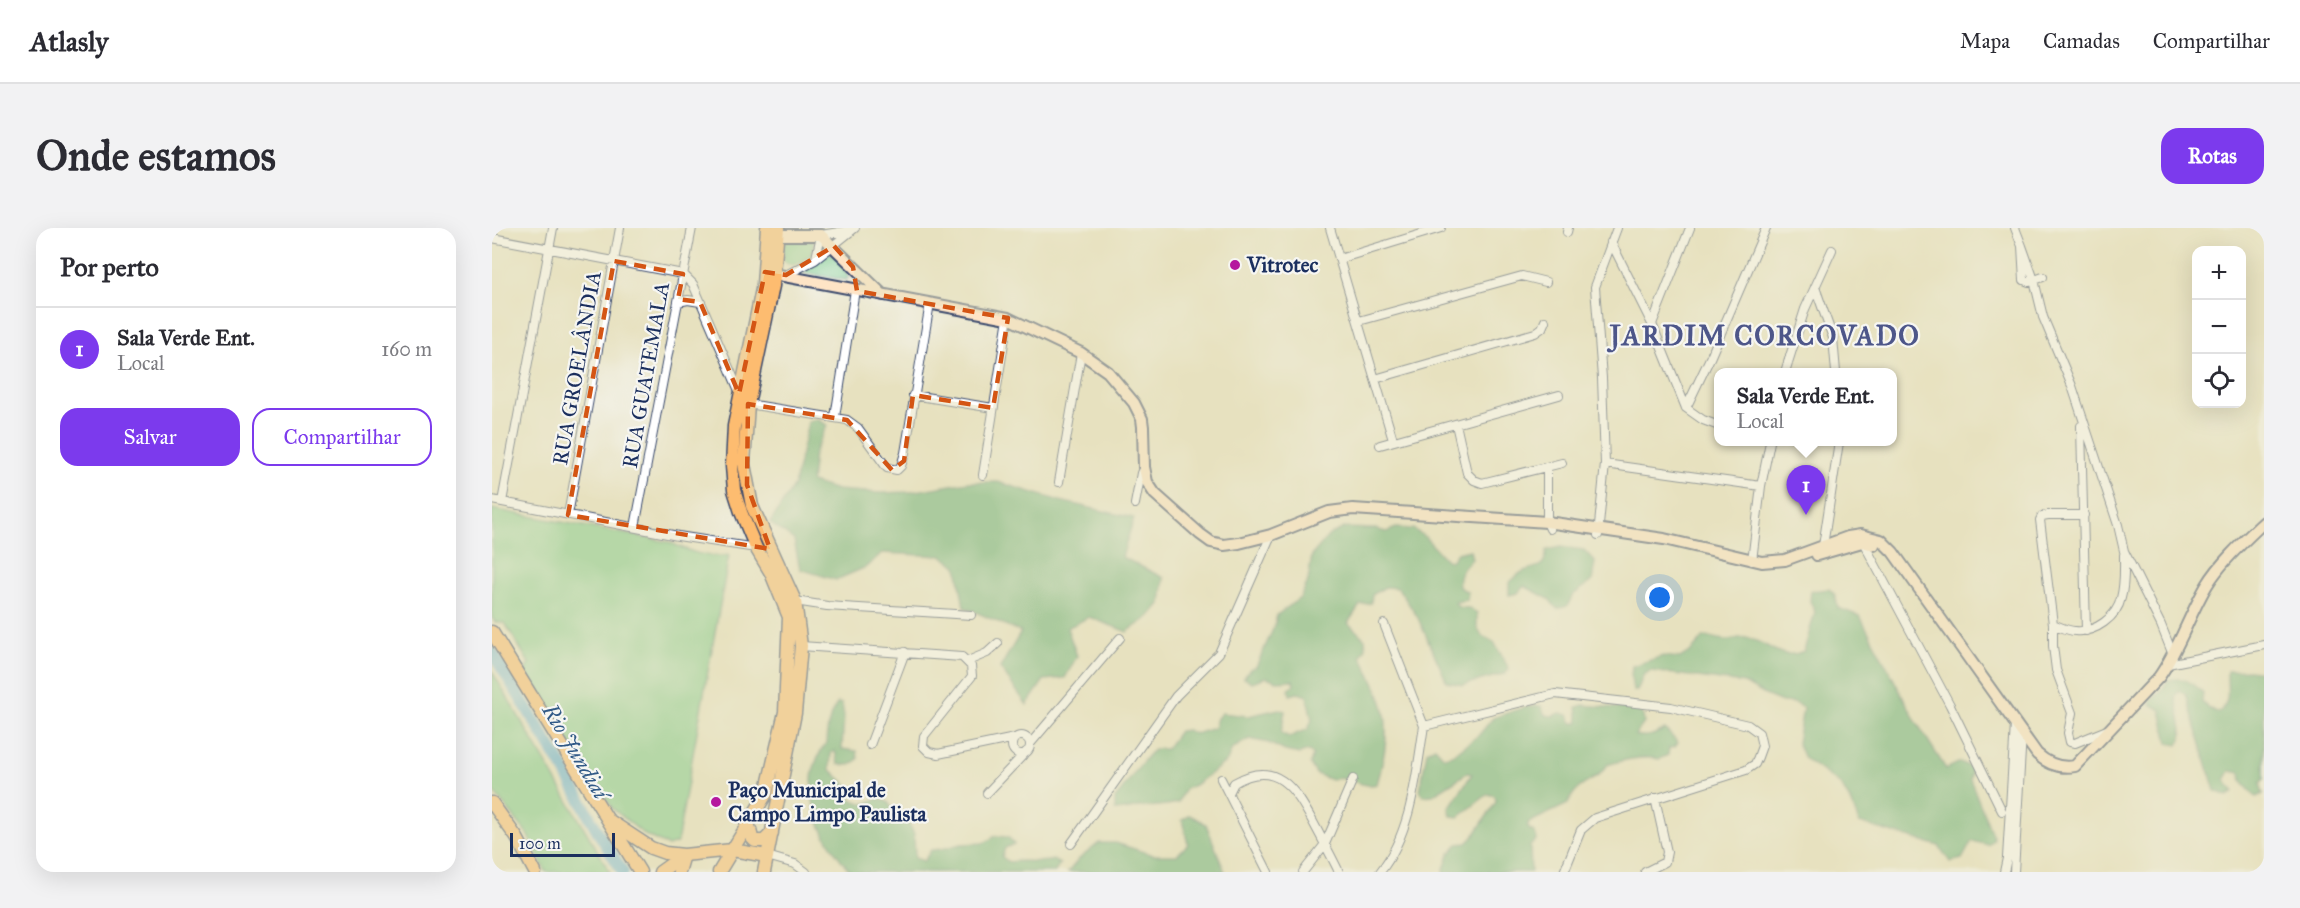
<!DOCTYPE html>
<html lang="pt">
<meta charset="utf-8">
<style>
body{margin:0;font-family:"IM FELL Great Primer",serif;background:#f2f2f3;color:#2b2b33}
.controls{position:absolute;right:18px;top:18px;display:grid;overflow:hidden;border-radius:12px;box-shadow:0 6px 24px #0002}
.controls button{width:54px;height:54px;display:grid;place-items:center;padding:0;border:0;border-bottom:2px solid #e1e1e2;background:#fff;color:#2b2b33;font:30px sans-serif}
.scale{position:absolute;left:18px;bottom:15px;width:105px;box-sizing:border-box;padding-left:6px;border:3px solid #1b2f5e;border-top:0;font-size:16px;line-height:21px;white-space:nowrap;color:#1b2f5e;-webkit-text-stroke:4px #f6f6f2;paint-order:stroke}
.you{position:absolute;left:1168px;top:370px;width:21px;height:21px;margin:-15px;border:4px solid #fff;border-radius:50%;background:#1a73e8;box-shadow:0 0 0 9px #1a73e833}
.badge{display:grid;place-items:center;width:39px;height:39px;border-radius:50%;background:#7c3aed;color:#fff;font-size:20px;font-weight:700}
.pin{position:absolute;translate:-50% -50px;filter:drop-shadow(0 2px 3px #0008)}
.pin::after{content:'';position:absolute;top:32px;width:21px;height:18px;background:inherit;clip-path:polygon(0 0,100% 0,50% 100%)}
.popup{position:absolute;left:1222px;top:140px;width:183px;height:78px;box-sizing:border-box;display:grid;place-content:center;border-radius:12px;background:#fff;filter:drop-shadow(0 2px 4px #0005);font-size:20px;white-space:nowrap;color:#7c7c81}
.popup b{font-size:22px;color:#2b2b33}
.popup::after{content:'';position:absolute;left:50%;top:100%;margin-left:-12px;border:12px solid transparent;border-top-color:#fff}
.list{margin:0;padding:0;list-style:none}
h2{display:flex;justify-content:space-between;align-items:center;height:78px;margin:0;padding:0 24px;font-size:26px}
h2 small{font-size:20px;font-weight:400;color:#7c7c81}
.list li{display:grid;grid-template-columns:39px 1fr auto;gap:18px;align-items:center;box-sizing:border-box;height:84px;padding:0 24px;border-top:2px solid #e1e1e2}
.list b{display:block;font-size:22px;white-space:nowrap}
.list p{margin:0;font-size:20px;white-space:nowrap;color:#7c7c81}
.list em{font-size:20px;font-style:normal;color:#7c7c81}
.actions{display:flex;gap:12px;padding:18px 24px}
.actions a{flex:1;padding:14px 0;border:2px solid #7c3aed;border-radius:18px;text-align:center;font-size:21px;color:#7c3aed}
.actions .main{background:#7c3aed;color:#fff}
.icon{flex:none;width:33px;height:33px;fill:none;stroke:currentColor;stroke-width:2;stroke-linecap:round;stroke-linejoin:round}
.map{position:relative;flex:none;width:1772px;height:644px;overflow:hidden;border-radius:18px}
header{display:flex;align-items:center;gap:36px;box-sizing:border-box;height:84px;padding:0 30px;background:#fff;border-bottom:2px solid #e1e1e2}
header strong{font-size:28px}
nav{display:flex;gap:33px;margin-inline-start:auto;font-size:21px}
.intro{display:flex;align-items:center;justify-content:space-between;box-sizing:border-box;height:144px;padding:0 36px}
h1{margin:0;font-size:42px}
.button{padding:15px 27px;border-radius:18px;background:#7c3aed;color:#fff;font-size:21px;font-weight:700}
main{display:flex;gap:36px;padding:0 36px}
aside{flex:1;background:#fff;border-radius:18px;box-shadow:0 6px 24px #0002}
.map>svg:first-child{display:block}
.green{fill:#7aca8a;stroke:#4a7c74;stroke-width:1.5}
.forest{fill:#63ae76;stroke:#3f6e6a;stroke-width:1.5}
.lines{fill:none;stroke-linecap:round;stroke-linejoin:round}
.river{stroke:#5aaad4;stroke-width:12}
.minor-casing{stroke:#3a4a6d;stroke-width:10}
.secondary-casing{stroke:#3a4a6d;stroke-width:14}
.primary-casing{stroke:#3a4a6d;stroke-width:15}
.minor{stroke:#fff;stroke-width:8}
.secondary{stroke:#fee4c6;stroke-width:10}
.primary{stroke:#fdbc70;stroke-width:12}
.marked{fill:none;stroke:#d45514;stroke-width:4.5;stroke-dasharray:12 8;stroke-linejoin:round}
.poi-dot{fill:#b5179e;stroke:#f6f6f2;stroke-width:2}
.labels{text-anchor:middle;stroke-width:4.5;stroke-linejoin:round;paint-order:stroke}
.poi-label{font-size:21px;font-weight:bold;fill:#1b2f5e;stroke:#f6f6f2;text-anchor:start}
.street-label{font-size:21px;fill:#1b2f5e;stroke:#f6f6f2}
.water-label{font-size:22px;font-style:italic;fill:#315a87;stroke:#f6f6f2}
.district-label{font-size:27px;font-weight:bold;letter-spacing:1.5px;fill:#4d5689;stroke:#f6f6f2}
</style>
<header>
<strong>Atlasly</strong>
<nav><a>Mapa</a><a>Camadas</a><a>Compartilhar</a></nav>
</header>
<div class="intro"><h1>Onde estamos</h1><a class="button">Rotas</a></div>
<main>
<aside>
<h2>Por perto<small></small></h2>
<ul class="list">
<li><span class="badge">1</span><div><b>Sala Verde Ent.</b><p>Local</p></div><em>160 m</em></li>
</ul>
<div class="actions"><a class="main">Salvar</a><a>Compartilhar</a></div>
</aside>
<div class="map">
<svg width="1772" height="644" viewBox="0 0 1772 644">
<rect width="100%" height="100%" fill="#f6f6f2"/>
<filter id="ink" filterUnits="userSpaceOnUse"><feTurbulence type="fractalNoise" baseFrequency=".0167" numOctaves="2"/><feDisplacementMap in="SourceGraphic" scale="12" xChannelSelector="R" yChannelSelector="G"/><feConvolveMatrix kernelMatrix="1 2 1 2 8 2 1 2 1" color-interpolation-filters="sRGB"/></filter>
<filter id="wash" filterUnits="userSpaceOnUse"><feTurbulence type="fractalNoise" baseFrequency=".008" numOctaves="4" result="noise"/><feDisplacementMap in="SourceGraphic" scale="24" xChannelSelector="R" yChannelSelector="G"/><feGaussianBlur stdDeviation="1.35" result="paint"/><feColorMatrix in="noise" values="0 0 0 0 0 0 0 0 0 0 0 0 0 0 0 0 0 1.4 0 .05"/><feComposite in="paint" operator="in"/></filter>
<g filter="url(#wash)">
<rect width="100%" height="100%" fill="#e7e1bf"/>
<path class="green" d="M295,12L322,13L319,27C309,34 301,42 291,32L292,18Z
M338,24L348,34L357,49L354,52L313,45V42Z
M0,281L177,314C196,323 216,331 237,327L185,615L176,618L153,607L121,581L63,494L32,445L37,435L13,395L3,394L0,390Z
M0,443L118,644H54L34,604L0,562Z"/>
<path class="forest" d="M325,191L335,197L322,225L319,254L345,262L388,265L418,264L476,254H506L568,273L642,290L630,329L672,350L669,375L657,389L635,404L597,389L575,400L585,428L573,450L552,452L535,477L508,440L529,404L472,379L465,338L450,328L390,325L374,339L344,352L308,341L302,312L278,295L302,257L316,194Z
M852,300L884,301L894,304L904,300L921,301L933,309L954,332L959,333L965,325L978,322L980,331C971,340 965,346 967,359L976,364L975,372L963,374L966,379L977,380L985,385V399L990,408L1002,414L1017,441L1012,446L971,457L955,454L925,388L906,360L893,359L880,367L879,375L868,377L856,395L873,411L874,420L869,428C875,442 884,456 889,471C899,498 893,529 885,556C869,561 856,546 839,552L824,546L818,536L821,527L817,523L807,526L793,523L777,515L757,511L740,521L735,533L703,557L693,561L686,575C672,578 660,579 647,579C636,580 636,584 623,582V570C634,560 653,525 664,521C667,520 670,521 674,521L687,503L695,502L703,506L722,500L725,490L730,485L756,488L787,481L793,483L789,505L797,509L816,501L820,492L815,468L806,465L798,467L797,461L802,457L801,452L785,453L774,449L760,454L752,450L758,441L764,439L782,399L785,387L808,370L816,353L820,327L837,307Z
M1068,319L1092,322L1103,334L1100,353L1081,367L1075,378L1065,381L1057,371L1032,358L1026,365L1017,367V355C1022,351 1027,345 1032,343C1048,337 1052,341 1055,322Z
M1337,361L1343,367L1346,380L1368,388L1425,495L1454,541L1468,534L1480,540L1478,551L1502,611L1496,617L1480,613L1470,631L1458,634L1447,618L1367,595L1360,576L1349,557L1312,530L1305,515L1311,480L1303,475L1290,474L1273,467L1252,455L1159,443L1152,446L1145,463H1141L1139,449L1140,438L1171,428L1188,430L1199,423L1212,409C1220,409 1228,412 1236,412C1243,412 1248,408 1255,410C1279,415 1287,434 1312,423L1323,384L1318,373L1319,363Z
M1757,442L1772,444V551L1768,555L1771,566L1764,569L1750,554L1749,545L1738,543L1733,552L1742,564L1735,568L1723,563L1694,466L1687,463L1684,469L1691,507L1686,517L1676,515L1669,482L1659,476V472L1668,465L1676,452C1691,449 1700,453 1711,465L1710,474L1716,480L1727,485C1740,474 1734,458 1735,443Z
M346,475L350,476L352,488L350,521L365,523L366,531C360,538 355,538 346,536L343,523L339,525L338,541L355,557L358,571L372,576L387,570L396,574L405,588L415,592L422,606L423,630L432,633L439,622C450,622 459,618 469,616C485,614 489,619 503,608L516,609L522,616L513,620L510,629L517,634C532,631 547,636 561,632L568,636L563,644H359C337,619 317,587 320,552C320,543 325,529 330,521C333,516 333,520 334,514C335,501 337,485 346,475Z
M1091,477L1126,480L1142,479L1151,487L1152,495L1143,507C1155,510 1163,507 1173,501L1186,515L1183,519L1177,520L1176,527L1167,531C1150,527 1131,532 1115,537C1103,557 1085,552 1076,576L1036,595V600L1043,605L1045,611L1038,618L1039,644H951L957,626L966,616L975,615L981,609L1004,574L1003,568L996,566L967,589L959,588L957,580L980,546L975,545L941,567L931,568L928,562L935,523L943,519L952,529L960,527L986,508L1001,490L1033,479L1049,478L1053,487L1061,488L1068,485L1076,487L1080,495H1087L1085,479Z
M698,587L714,596L733,644H576L587,631L607,615H624L661,627H685L696,616L690,592Z"/>
<g class="lines">
<path class="river" d="M0,424L73,543L107,606L131,644"/>
</g>
</g>
<g filter="url(#ink)">
<g class="lines">
<defs>
<path id="minor" d="M838,0L901,212
M1523,0L1530,18L1532,52L1537,54L1551,49
M1075,4L1076,0
M0,10L191,46L201,56L248,165
M1119,14L1160,96L1194,180L1211,192L1227,198
M1530,18L1542,52L1551,89L1580,158L1626,297L1632,323L1669,397L1681,427
M324,30L329,7L359,2
M847,31L949,0
M294,47L323,32L363,0
M1323,59L1341,110L1344,144
M186,74L196,72L208,74
M867,93L1030,48L1054,54
M1160,96L1198,0
M1293,144L1313,81L1340,22
M883,151L1043,105L1050,100L1053,93
M421,167L501,180
M256,176L355,192L366,200L395,240L405,242L409,238L413,225L438,75
M1194,180L1219,128L1274,0
M343,189L363,62
M964,196L975,245L982,252L990,255L1070,235
M1589,198L1594,403
M888,217L1067,167
M1113,236L1269,258
M1055,240V294L1058,301
M491,247L516,90
M567,254L589,125
M0,272L186,308L264,320
M10,274L61,0
M643,276L649,245L652,239
M76,287L128,0
M1592,287H1556L1550,288L1548,292L1561,396V418L1564,442L1580,485L1576,505L1578,514L1583,515L1615,502
M143,299L200,0
M1106,307L1113,236L1110,150L1103,59L1125,0
M1370,312L1458,477L1510,583
M1331,318L1347,214
M1260,333L1269,258L1278,214
M303,373L335,378L479,387
M892,396L932,498
M1561,396C1568,399 1576,403 1583,403C1603,405 1625,389 1629,370C1633,356 1632,342 1632,327
M309,418L470,429L479,438L480,448L432,508L431,518L437,524L446,526L523,510
M476,433L495,425L506,415
M1676,436L1772,417
M932,498L1063,466L1179,479L1256,497L1267,505L1270,518L1266,529L1263,536L1254,542L1103,590L1089,602L1072,644
M520 517a9 9 0 1 1 18 0a9 9 0 1 1-18 0Z
M538,516L628,410
M378,517L413,424
M729,551L776,644
M495,565L534,524
M737,565L742,555C784,530 803,561 821,594C830,611 839,627 847,644
M579,616L684,468L727,425L779,307
M275,628L303,636L314,644
M811,644L833,616L861,551
M888,644C920,604 924,547 932,498
M1153,644L1173,634L1175,624L1163,570
M1512,644L1515,630L1523,496
M1522,644L1530,505"/>
<path id="secondary" d="M278,7H329L391,67
M276,45L516,90L589,125L616,144L642,175L650,191L651,199L652,239L655,254L663,266L708,306L719,314L732,317L747,315L779,307L837,284L861,281L1055,294L1172,311L1270,334L1293,332L1356,309L1369,307L1389,312L1401,324L1545,526C1556,536 1568,541 1583,538L1667,449C1687,421 1697,387 1715,357C1729,334 1752,313 1772,294
M1325,327L1370,314L1382,317"/>
<path id="primary" d="M0,404L148,644
M0,575L25,610L43,644
M118,593L159,620L173,625L192,627L240,622L275,628
M257,598L260,610L263,613H272L280,605
M168,644L192,627
M187,644L192,627
M227,644L274,566L293,484L297,389L279,345L264,320L249,284L242,262L240,238L242,198L271,56L275,0
M272,644L303,485L309,418L303,373L260,278L252,236L256,176L281,58L286,0"/>
</defs>
<use href="#minor" class="minor-casing"/>
<use href="#secondary" class="secondary-casing"/>
<use href="#primary" class="primary-casing"/>
<use href="#minor" class="minor"/>
<use href="#secondary" class="secondary"/>
<use href="#primary" class="primary"/>
</g>
</g>
<path d="M0 0H1772V644H0ZM342,18L361,39L365,63L516,90L501,180L421,167L412,233L400,242L355,192L256,176L255,257L278,321L76,287L122,33L191,46L186,71L208,74L247,166L273,44L294,47Z" fill="#e7e1bf" fill-opacity=".55" fill-rule="evenodd"/>
<path class="marked" d="M342,18L361,39L365,63L516,90L501,180L421,167L412,233L400,242L355,192L256,176L255,257L278,321L76,287L122,33L191,46L186,71L208,74L247,166L273,44L294,47Z"/>
<g class="poi-dot">
<circle cx="743" cy="37" r="6"/>
<circle cx="224" cy="574" r="6"/>
</g>
<g class="labels">
<g class="poi-label">
<text x="755" y="44">Vitrotec</text>
<text x="236" y="569">Paço Municipal de<tspan x="236" dy="24">Campo Limpo Paulista</tspan></text>
</g>
<g class="street-label">
<text transform="translate(85 140) rotate(-80)" y="7">RUA GROELÂNDIA</text>
<text transform="translate(154 147) rotate(-80)" y="7">RUA GUATEMALA</text>
</g>
<g class="water-label">
<text transform="translate(84 523) rotate(59)" y="8">Rio Jundiaí</text>
</g>
<g class="district-label">
<text x="1273" y="117">JARDIM CORCOVADO</text>
</g>
</g>
</svg>
<div class="controls">
<button>+</button>
<button>−</button>
<button><svg class="icon" aria-label="locate" viewBox="0 0 24 24"><circle cx="12" cy="12" r="6"/><path d="M12 2v4M12 18v4M2 12h4M18 12h4"/></svg></button>
</div>
<div class="scale">100 m</div>
<div class="you"></div>
<div class="pin badge" style="left:1314px;top:287px">1</div>
<div class="popup"><b>Sala Verde Ent.</b>Local</div>
</div>
</main>
